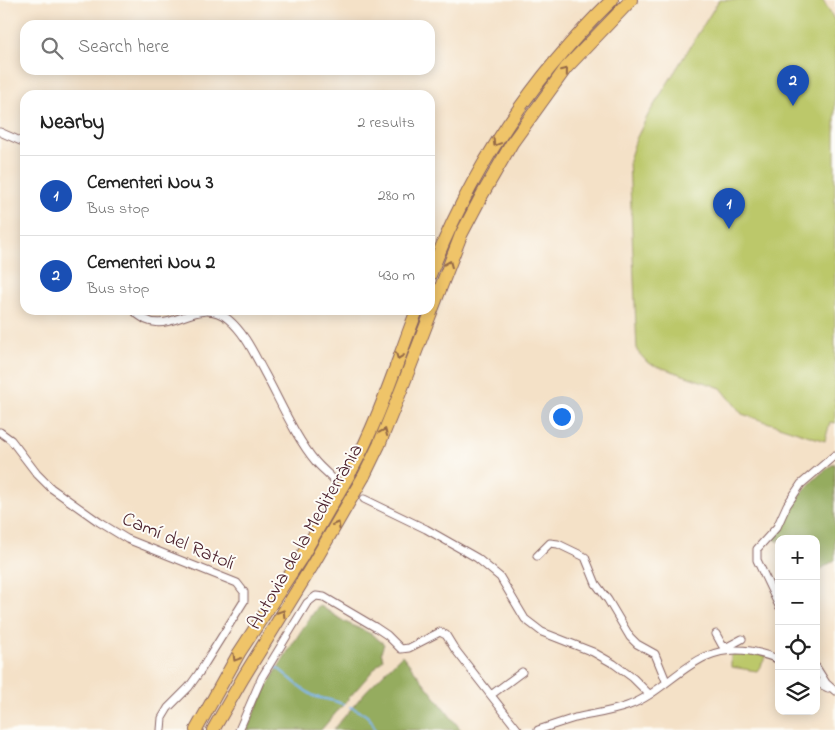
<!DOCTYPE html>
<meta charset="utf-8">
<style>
body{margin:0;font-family:"Indie Flower",sans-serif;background:#f6f6f6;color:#222}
.controls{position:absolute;right:15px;bottom:15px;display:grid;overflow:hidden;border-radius:10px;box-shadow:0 2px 12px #0003}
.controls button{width:45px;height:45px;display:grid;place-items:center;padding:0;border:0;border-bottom:1px solid #e0e0e0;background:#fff;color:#222;font:25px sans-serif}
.you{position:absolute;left:561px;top:416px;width:18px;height:18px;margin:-12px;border:4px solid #fff;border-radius:50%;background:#1a73e8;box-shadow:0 0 0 8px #1a73e833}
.badge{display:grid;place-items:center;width:32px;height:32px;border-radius:50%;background:#c8321e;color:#fff;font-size:16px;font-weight:700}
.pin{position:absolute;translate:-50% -41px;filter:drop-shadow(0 1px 2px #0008)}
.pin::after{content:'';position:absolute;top:26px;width:18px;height:15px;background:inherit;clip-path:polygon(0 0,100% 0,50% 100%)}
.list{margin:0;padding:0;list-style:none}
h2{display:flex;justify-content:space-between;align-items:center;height:65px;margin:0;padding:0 20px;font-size:21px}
h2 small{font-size:16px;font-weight:400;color:#767676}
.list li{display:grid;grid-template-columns:32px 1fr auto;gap:15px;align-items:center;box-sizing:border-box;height:80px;padding:0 20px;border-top:1px solid #e0e0e0}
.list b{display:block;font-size:19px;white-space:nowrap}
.list p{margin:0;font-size:16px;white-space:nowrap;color:#767676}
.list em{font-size:16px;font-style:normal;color:#767676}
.icon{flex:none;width:28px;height:28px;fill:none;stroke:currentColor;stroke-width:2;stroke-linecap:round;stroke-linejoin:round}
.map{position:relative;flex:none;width:835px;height:730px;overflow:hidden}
.search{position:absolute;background:#fff;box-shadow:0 2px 12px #0003;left:20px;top:20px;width:415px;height:55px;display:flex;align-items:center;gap:12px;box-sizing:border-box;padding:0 18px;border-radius:15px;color:#767676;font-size:19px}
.panel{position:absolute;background:#fff;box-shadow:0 2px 12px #0003;left:20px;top:90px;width:415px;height:225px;border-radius:15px}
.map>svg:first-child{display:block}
.green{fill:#bcc86a;stroke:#83744a}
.forest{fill:#95ac5e;stroke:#706644}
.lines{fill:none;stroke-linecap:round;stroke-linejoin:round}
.stream{stroke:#82baf2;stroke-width:2}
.minor-casing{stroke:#866362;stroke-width:9}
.motorway-casing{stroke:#866362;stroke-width:14}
.minor{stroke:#fff;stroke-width:7}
.motorway{stroke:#efc469;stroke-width:12}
.motorway-bridge-casing{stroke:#866362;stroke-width:14;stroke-linecap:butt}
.motorway-bridge{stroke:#efc469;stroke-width:12}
.oneway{stroke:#946947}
.labels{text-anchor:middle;stroke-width:4;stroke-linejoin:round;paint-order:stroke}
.street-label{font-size:20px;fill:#4a1f2b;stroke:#fdfcf7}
</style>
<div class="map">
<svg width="835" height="730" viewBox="0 0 835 730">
<rect width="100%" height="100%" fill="#fdfcf7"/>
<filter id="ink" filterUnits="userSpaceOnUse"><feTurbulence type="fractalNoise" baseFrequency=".02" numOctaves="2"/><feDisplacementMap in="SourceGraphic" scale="10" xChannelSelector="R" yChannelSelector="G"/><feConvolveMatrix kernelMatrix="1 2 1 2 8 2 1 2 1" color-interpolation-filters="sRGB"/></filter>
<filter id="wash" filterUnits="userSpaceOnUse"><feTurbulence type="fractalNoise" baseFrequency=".0096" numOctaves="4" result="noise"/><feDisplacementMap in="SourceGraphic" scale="20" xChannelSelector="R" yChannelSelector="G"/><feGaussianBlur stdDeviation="1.12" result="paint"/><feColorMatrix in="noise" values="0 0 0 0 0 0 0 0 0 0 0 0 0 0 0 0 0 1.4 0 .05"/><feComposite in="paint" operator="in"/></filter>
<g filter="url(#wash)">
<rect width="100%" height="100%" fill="#f4e1c7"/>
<path class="green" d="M719,0H823L835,21V423L830,422L825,441L742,414L721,388L648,363L637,351L629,160L636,139L648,115Z
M743,653L767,656L757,671L731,667V655Z"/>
<path class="forest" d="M835,463V560L818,571L816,570V539H779V542L773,538C791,506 804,484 835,463Z
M319,605L345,622L371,634L384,644L381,652L383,659L321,730H247C264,687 292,643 319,605Z
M402,655L461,730H333L367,690Z"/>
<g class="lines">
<path class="stream" d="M276,667C289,676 301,690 314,696C324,700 334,699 344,705
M350,707C362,712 372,716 375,730"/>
</g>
</g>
<g filter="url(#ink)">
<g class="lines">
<defs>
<path id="minor" d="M0,132L25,143
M133,310C166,346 194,292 228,319C245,333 254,354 264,372C280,401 295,437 316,462C322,469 329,474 335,481
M0,432L11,440L37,474L51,488L99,522L127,539L237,583L244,592V601L199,673L189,687L168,708L162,718L161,730
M364,499L426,529L477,558L500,577L525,619L542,632L593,652L614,664L633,678L649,694
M537,556L550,543L558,544L585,557L596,584L608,600L630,637L637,644L655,654L666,681
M779,606L757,560V549L777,527L787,505L801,484L835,455
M716,634L722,645L727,647L742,639
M816,667L826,683L835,691
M816,682L828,688
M491,695L522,672
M239,730L262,677L307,603L316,596L324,597L375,627L387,635L401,649L409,648L440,632L446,635L454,648L518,730
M538,730C550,726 562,722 575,718C592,714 610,712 627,706C672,690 694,642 750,651C760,653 770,655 779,660"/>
<path id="motorway" d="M430,275C470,172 532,78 612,0
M351,471C379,420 396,364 417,310
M364,476L379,445L398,398L461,235L482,195L512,143L566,68L631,0
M196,730L239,653L301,558
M213,730L243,678L312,566"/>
</defs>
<use href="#minor" class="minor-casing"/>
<use href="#motorway" class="motorway-casing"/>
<use href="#minor" class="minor"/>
<use href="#motorway" class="motorway"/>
<defs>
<path id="motorway-bridge" d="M301,558L351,471
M312,566L364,476"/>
</defs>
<use href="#motorway-bridge" class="motorway-bridge-casing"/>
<use href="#motorway-bridge" class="motorway-bridge"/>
</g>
<defs><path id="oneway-chevron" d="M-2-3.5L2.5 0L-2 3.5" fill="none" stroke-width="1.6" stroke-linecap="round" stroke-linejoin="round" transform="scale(1.25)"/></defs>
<g class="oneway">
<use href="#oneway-chevron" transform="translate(565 71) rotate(-51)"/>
<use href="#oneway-chevron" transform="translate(496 143) rotate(121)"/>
<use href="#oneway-chevron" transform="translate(449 264) rotate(-68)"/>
<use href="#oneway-chevron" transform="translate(399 356) rotate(110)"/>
<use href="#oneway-chevron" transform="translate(384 432) rotate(-68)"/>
<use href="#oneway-chevron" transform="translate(337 525) rotate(-60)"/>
<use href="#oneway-chevron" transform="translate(282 613) rotate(-58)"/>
<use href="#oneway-chevron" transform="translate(236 658) rotate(121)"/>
</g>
</g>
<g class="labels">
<g class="street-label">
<text transform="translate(304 536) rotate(-60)" y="7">Autovia de la Mediterrània</text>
<text transform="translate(179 540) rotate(23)" y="7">Camí del Ratolí</text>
</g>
</g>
</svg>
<div class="controls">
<button>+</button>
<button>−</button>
<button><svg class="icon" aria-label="locate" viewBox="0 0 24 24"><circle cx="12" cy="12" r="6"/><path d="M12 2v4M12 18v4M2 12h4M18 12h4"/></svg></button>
<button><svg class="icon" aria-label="layers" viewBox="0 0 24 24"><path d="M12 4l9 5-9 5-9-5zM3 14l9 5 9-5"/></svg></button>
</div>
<div class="you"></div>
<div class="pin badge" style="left:729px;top:229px;background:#1a4fb4">1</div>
<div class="pin badge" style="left:793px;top:106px;background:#1a4fb4">2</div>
<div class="search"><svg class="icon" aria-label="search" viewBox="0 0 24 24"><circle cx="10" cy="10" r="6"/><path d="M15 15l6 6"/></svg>Search here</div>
<section class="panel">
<h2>Nearby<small>2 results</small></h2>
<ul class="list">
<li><span class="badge" style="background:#1a4fb4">1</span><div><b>Cementeri Nou 3</b><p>Bus stop</p></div><em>280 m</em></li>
<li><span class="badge" style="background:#1a4fb4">2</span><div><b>Cementeri Nou 2</b><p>Bus stop</p></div><em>430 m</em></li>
</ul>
</section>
</div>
